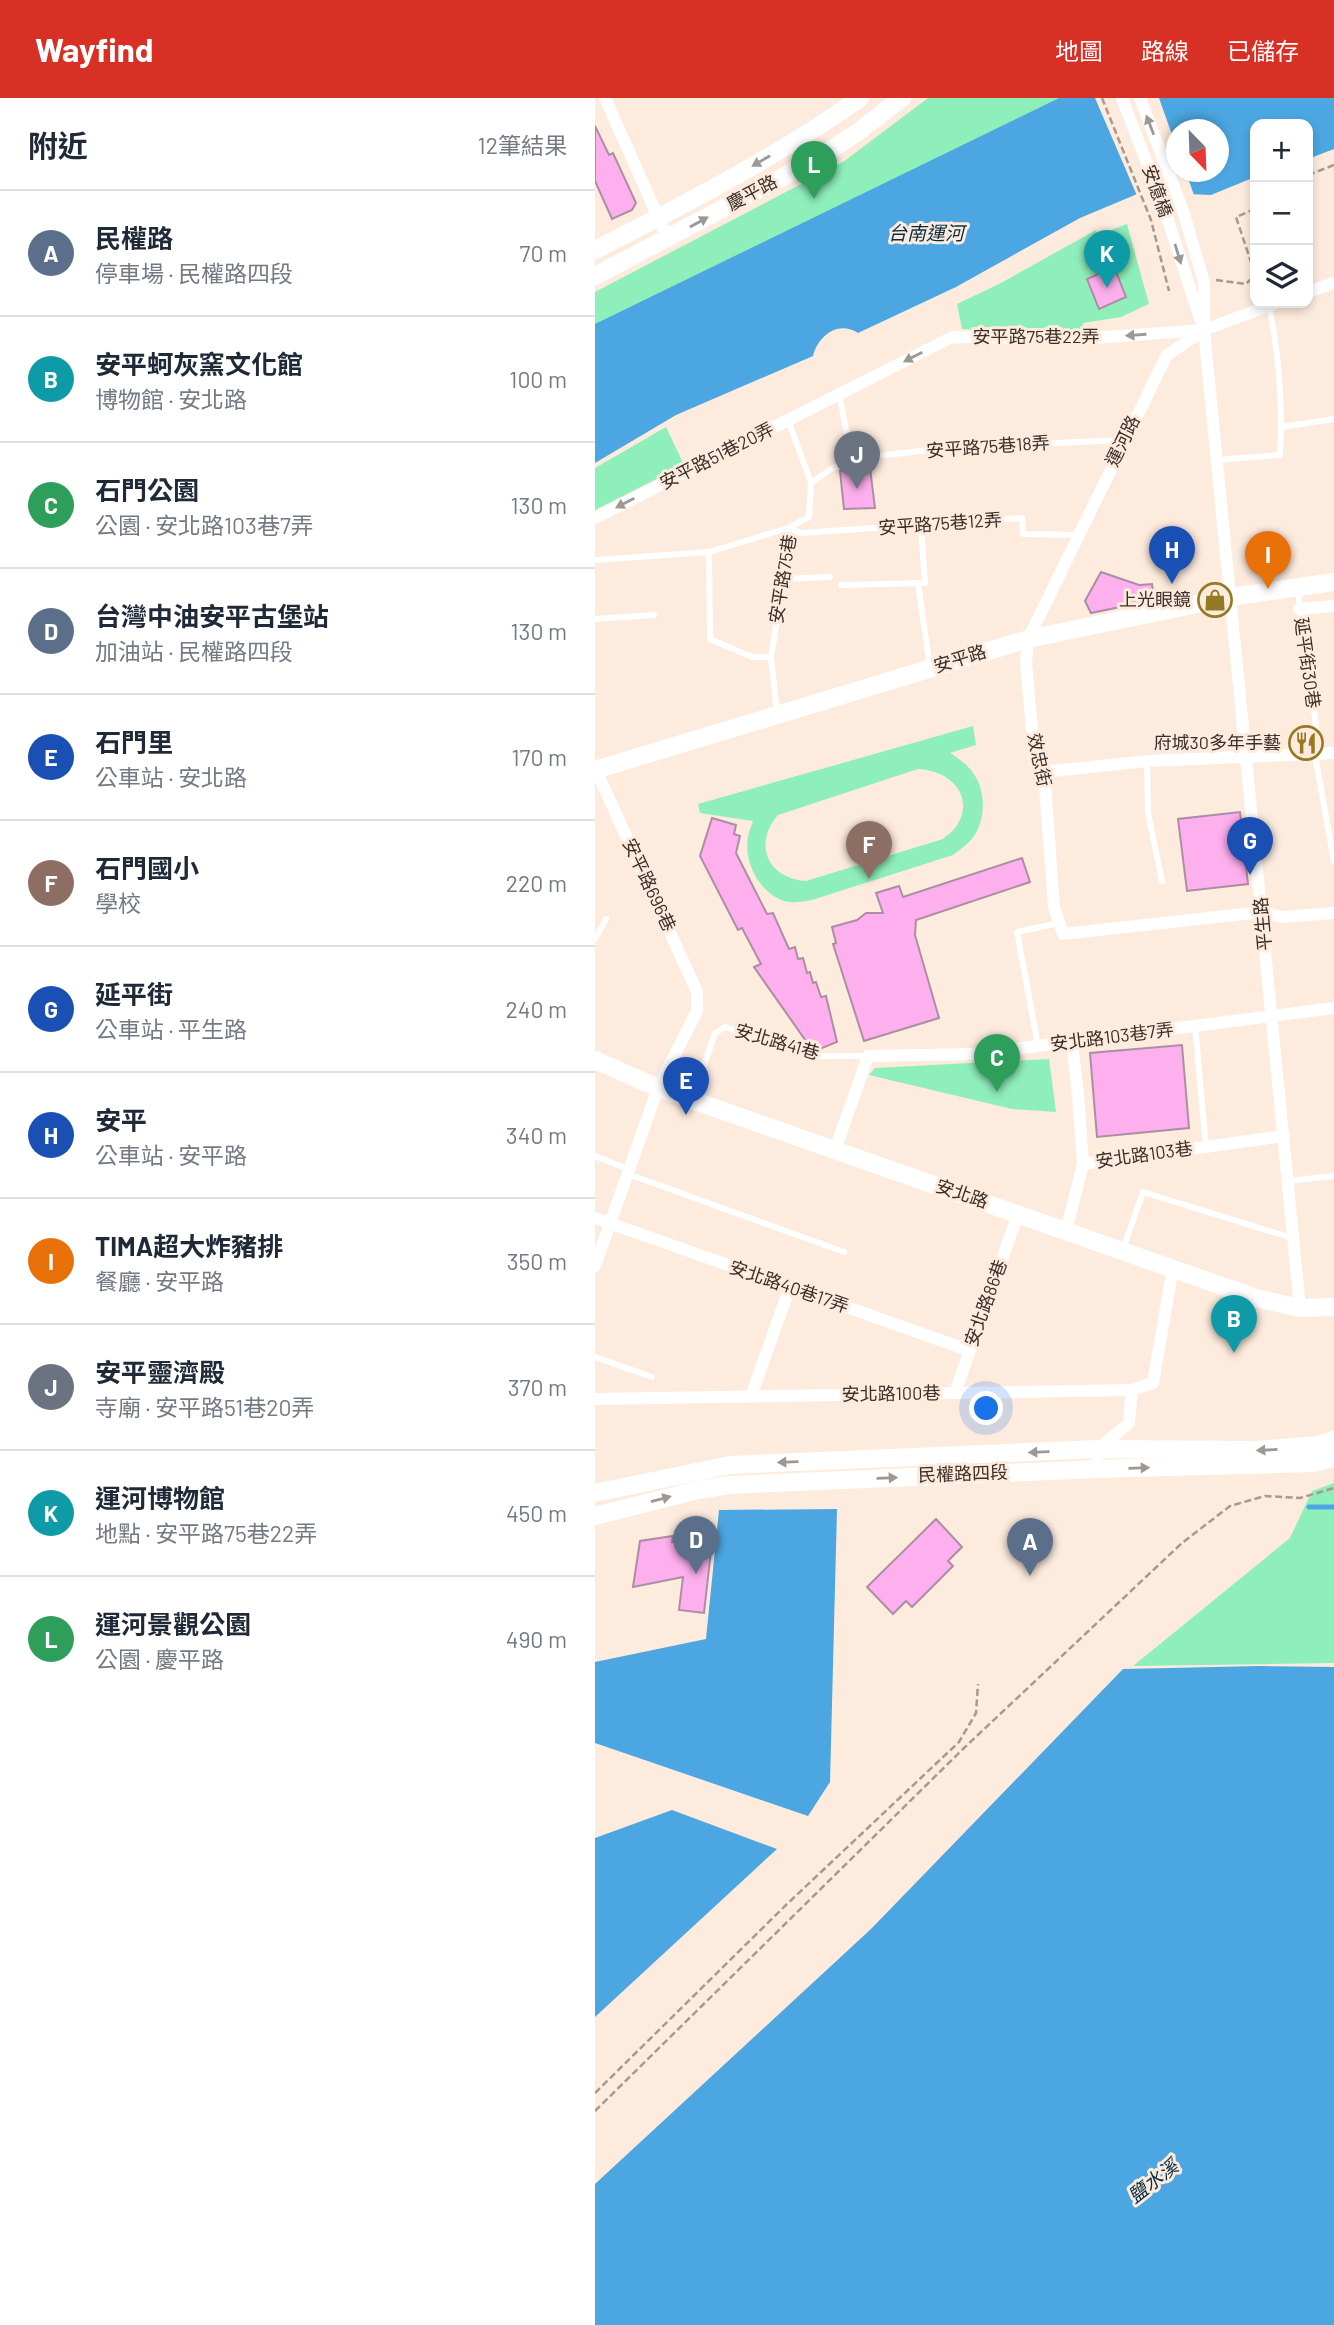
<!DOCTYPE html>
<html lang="zh-TW">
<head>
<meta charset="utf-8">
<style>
	body { margin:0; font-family:Barlow,"Noto Sans TC",sans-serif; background:#f6f6f7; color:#1f2937 }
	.controls { position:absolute; right:21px; top:21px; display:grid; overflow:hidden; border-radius:14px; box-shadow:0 4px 10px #0003 }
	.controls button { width:63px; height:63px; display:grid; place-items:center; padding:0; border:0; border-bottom:2px solid #e0e1e3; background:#fff; color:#1f2937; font:35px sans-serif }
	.compass { position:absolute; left:571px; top:21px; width:63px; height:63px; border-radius:50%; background:#fff; box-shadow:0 4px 10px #0003; rotate:157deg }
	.you { position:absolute; left:392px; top:1311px; width:24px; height:24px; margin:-18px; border:5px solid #fff; border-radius:50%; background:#1a73e8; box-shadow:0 0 0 10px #1a73e833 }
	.badge { display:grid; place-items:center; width:46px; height:46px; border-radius:50%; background:#d93025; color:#fff; font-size:23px; font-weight:700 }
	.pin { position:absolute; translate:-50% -58px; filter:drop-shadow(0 2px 4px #0008) }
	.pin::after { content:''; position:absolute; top:37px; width:24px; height:21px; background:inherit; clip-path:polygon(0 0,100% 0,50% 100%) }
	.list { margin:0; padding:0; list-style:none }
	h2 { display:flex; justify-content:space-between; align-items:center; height:91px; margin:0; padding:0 28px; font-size:30px }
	h2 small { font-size:23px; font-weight:400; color:#747a83 }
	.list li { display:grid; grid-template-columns:46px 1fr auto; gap:21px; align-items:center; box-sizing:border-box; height:126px; padding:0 28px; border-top:2px solid #e0e1e3 }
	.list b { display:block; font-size:26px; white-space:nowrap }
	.list p { margin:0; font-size:23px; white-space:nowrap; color:#747a83 }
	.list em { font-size:23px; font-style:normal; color:#747a83 }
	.icon { flex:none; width:38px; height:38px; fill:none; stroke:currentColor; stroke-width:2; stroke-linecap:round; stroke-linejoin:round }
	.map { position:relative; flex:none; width:739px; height:2227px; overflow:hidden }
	header { display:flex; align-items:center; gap:42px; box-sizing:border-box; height:98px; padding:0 35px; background:#d93025; color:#fff }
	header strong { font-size:33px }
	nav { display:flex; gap:38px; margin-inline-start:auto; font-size:24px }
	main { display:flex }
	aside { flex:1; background:#fff }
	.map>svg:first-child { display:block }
</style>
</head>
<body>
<header>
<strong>Wayfind</strong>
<nav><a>地圖</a><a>路線</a><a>已儲存</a></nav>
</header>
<main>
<aside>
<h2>附近<small>12筆結果</small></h2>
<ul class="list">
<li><span class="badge" style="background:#5c6f8a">A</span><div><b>民權路</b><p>停車場 · 民權路四段</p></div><em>70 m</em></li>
<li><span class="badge" style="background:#0f9aa8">B</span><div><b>安平蚵灰窯文化館</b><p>博物館 · 安北路</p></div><em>100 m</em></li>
<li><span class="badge" style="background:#2e9e5b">C</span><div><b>石門公園</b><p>公園 · 安北路103巷7弄</p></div><em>130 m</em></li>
<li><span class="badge" style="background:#5c6f8a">D</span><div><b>台灣中油安平古堡站</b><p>加油站 · 民權路四段</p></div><em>130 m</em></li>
<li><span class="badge" style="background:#1a4fb4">E</span><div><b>石門里</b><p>公車站 · 安北路</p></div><em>170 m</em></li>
<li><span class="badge" style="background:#8d6e63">F</span><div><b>石門國小</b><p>學校</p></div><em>220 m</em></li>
<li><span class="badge" style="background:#1a4fb4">G</span><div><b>延平街</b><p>公車站 · 平生路</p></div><em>240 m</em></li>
<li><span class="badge" style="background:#1a4fb4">H</span><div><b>安平</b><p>公車站 · 安平路</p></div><em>340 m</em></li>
<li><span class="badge" style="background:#e8710a">I</span><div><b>TIMA超大炸豬排</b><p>餐廳 · 安平路</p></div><em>350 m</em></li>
<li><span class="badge" style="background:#6b7280">J</span><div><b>安平靈濟殿</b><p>寺廟 · 安平路51巷20弄</p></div><em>370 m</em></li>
<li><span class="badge" style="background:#0f9aa8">K</span><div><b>運河博物館</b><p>地點 · 安平路75巷22弄</p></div><em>450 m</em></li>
<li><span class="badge" style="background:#2e9e5b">L</span><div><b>運河景觀公園</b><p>公園 · 慶平路</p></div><em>490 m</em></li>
</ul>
</aside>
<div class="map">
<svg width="739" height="2227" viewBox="0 0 739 2227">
	<rect width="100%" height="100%" fill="#fdebde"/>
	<g fill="#8fefbb" fill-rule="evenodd">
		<polygon points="333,0 464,0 0,228 0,194 248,64"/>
		<polygon points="532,126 554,206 526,219 488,225 487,235 367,231 362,206 404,186 501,132 503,137"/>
		<polygon points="71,329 89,367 0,412 0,370"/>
		<path d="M378 628 381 647 355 655C363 660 370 665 376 672 392 691 392 725 375 743 370 748 363 753 358 757L217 802C210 803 201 805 194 804 167 799 148 766 153 739 154 734 156 728 158 723L105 715 103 706ZM323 671C356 672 382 700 360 730 357 734 351 738 348 741L211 783C172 780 158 746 183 717Z"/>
		<polygon points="454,961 461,1014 417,1011 274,977 280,970"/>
		<polygon points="739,1385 739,1565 538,1568 695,1440 717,1393"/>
	</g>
	<g fill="#4ca6e1" fill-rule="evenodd">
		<path d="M464 0H739V51L713 61V26H660V79L616 97 547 94 485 120 361 189 263 235C243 222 223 238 218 258L81 317 0 365V226ZM582 32H624V74H582Z"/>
		<polygon points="242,1411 235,1684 213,1718 0,1645 0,1564 111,1541 124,1412"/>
		<polygon points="665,1568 739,1569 739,2227 0,2227 0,2086 276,1831 528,1571"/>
		<polygon points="77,1712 182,1751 0,1919 0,1740"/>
	</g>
	<polygon fill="#fdebde" points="500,0 564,0 581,48 582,74 591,74 600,100 548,98 543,100"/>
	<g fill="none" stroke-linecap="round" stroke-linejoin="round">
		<polyline stroke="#4ca6e1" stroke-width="5" points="714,1409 739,1409"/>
	</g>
	<g fill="#feafee" stroke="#aa8fa4" stroke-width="2">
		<polygon points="0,28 14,57 18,55 41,105 37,112 17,121 0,83"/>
		<polygon points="519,169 531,199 504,211 492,181"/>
		<polygon points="275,370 280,410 249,411 245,373"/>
		<polygon points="506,474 544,487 557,486 559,502 496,515 490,503"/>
		<polygon points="645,714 653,786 592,793 583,721"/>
		<polygon points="117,720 141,727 139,736 145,738 141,755 172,816 178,815 194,851 200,849 203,861 208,860 212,875 215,874 218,885 221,884 226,899 231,898 242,944 227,950 213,946 159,869 166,866 147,830 143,832 105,758"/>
		<polygon points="427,760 435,784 321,822 320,837 344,920 269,943 238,846 241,845 237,829 262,822 271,815 288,815 281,795 304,788 308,799"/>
		<polygon points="587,947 594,1030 502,1039 495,955"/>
		<polygon points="341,1421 367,1449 353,1463 358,1468 317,1509 311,1503 298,1516 272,1489"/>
		<polygon points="118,1435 109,1515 84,1512 88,1479 38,1489 45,1443 78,1438 77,1444"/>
	</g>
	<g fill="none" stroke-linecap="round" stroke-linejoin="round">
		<g stroke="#a8998e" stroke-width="2.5" stroke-dasharray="7 3.5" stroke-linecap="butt">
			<polyline points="507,0 556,122 574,193"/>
			<polyline points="713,77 739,67"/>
			<polyline points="660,111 641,119 660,176"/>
			<polyline points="621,182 651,186 660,177"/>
			<polyline points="0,1995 191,1807 364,1644 381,1615 383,1586"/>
			<polyline points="0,2013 369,1650 587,1445 635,1408 670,1398 705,1400 739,1390"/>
		</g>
		<g stroke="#fff" stroke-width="6">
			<polyline points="193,322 216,385"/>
			<polyline points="687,329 739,321"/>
			<polyline points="257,361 351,350 529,342"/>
			<path d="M622 362 685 357C688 306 684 257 674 207"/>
			<polyline points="114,454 115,541 157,559 176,559"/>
			<polyline points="0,462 114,454 193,430 206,435 427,420 428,436 482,437"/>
			<polyline points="189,481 235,479"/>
			<polyline points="323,485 335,570"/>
			<polyline points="246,487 330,485 326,428"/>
			<polyline points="703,493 721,628 720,657 739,764"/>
			<polyline points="0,521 59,517"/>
			<polyline points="182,614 176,559 189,481 193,430 214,419 216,385 236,371 257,361 244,296"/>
			<polyline points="552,663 553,715 567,783"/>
			<polyline points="0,841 11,821"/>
			<polyline points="600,928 611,1049"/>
			<polyline points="443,948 422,834 464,825"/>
			<polyline points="98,1000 120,935 130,929 222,958 273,958"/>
			<polyline points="0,1058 33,1071"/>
			<polyline points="33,1076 249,1154"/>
			<polyline points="693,1083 739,1078"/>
			<polyline points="528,1151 548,1094 697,1140"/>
			<polyline points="0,1259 57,1279"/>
		</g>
		<g stroke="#fff" stroke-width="12">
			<polyline points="10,0 73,141"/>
			<polyline points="527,0 569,110 605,221"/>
			<polyline points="545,0 588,113 609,184 609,232 705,1210"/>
			<polyline points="713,194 739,185"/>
			<polyline points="681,205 609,232 572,257 433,541 431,565 440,665 449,674 459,809 468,836 667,814 687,819 739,815"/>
			<polyline points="0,420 357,239 485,241 608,232"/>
			<polyline points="704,511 739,508"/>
			<polyline points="449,674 552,663 739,655"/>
			<polyline points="477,944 483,997 488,1066"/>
			<polyline points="240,1052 273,958 381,956 739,910"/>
			<polyline points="0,1120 373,1252"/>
			<polyline points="471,1133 488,1066 689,1038"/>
			<polyline points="0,1168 63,990 102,913 102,894 1,672"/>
			<polyline points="360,1295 423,1116"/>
			<polyline points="156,1298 195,1189"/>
			<polyline points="0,1301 537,1292 558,1285 578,1169"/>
			<polyline points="501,1371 503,1351 534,1325 537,1292"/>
		</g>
		<g stroke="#fff" stroke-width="18">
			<path d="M0 152C90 106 182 59 265 0"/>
			<polyline points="0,178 218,63 263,34 307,0"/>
			<polyline points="0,672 433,541 636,499 739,484"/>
			<polyline points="0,962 63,990 661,1200 705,1210 739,1209"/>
			<polyline points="0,1395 135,1367 503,1351 664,1352 722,1347 739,1342"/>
			<polyline points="0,1418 103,1392 134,1387 501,1371 718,1365 739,1360"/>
		</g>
	</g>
	<defs><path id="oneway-solid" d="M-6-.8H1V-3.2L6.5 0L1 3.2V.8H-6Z" transform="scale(1.75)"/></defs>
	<g fill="#9d9894">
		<use href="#oneway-solid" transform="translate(555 27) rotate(-111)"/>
		<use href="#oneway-solid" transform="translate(166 63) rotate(150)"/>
		<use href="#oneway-solid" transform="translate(104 124) rotate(-29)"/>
		<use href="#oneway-solid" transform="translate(583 156) rotate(73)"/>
		<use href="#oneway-solid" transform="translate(541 237) rotate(176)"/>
		<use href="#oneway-solid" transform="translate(318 259) rotate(153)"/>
		<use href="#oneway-solid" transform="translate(30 405) rotate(153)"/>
		<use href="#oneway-solid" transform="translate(672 1352) rotate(177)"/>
		<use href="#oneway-solid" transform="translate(444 1354) rotate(178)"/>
		<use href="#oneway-solid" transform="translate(193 1364) rotate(178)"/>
		<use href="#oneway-solid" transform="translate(544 1370) rotate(-2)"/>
		<use href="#oneway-solid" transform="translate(292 1380) rotate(-2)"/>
		<use href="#oneway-solid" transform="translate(66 1401) rotate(-15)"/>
	</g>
	<defs>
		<g id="shop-ring" transform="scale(1.75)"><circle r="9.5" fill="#fdebde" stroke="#957a22" stroke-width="1.5"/><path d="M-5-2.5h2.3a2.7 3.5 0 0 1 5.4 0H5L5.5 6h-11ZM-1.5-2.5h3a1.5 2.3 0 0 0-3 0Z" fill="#957a22"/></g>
		<g id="restaurant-ring" transform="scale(1.75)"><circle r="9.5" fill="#fdebde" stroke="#957a22" stroke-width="1.5"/><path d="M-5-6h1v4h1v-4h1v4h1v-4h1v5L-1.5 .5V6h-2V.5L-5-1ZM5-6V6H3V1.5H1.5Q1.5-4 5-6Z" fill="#957a22"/></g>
	</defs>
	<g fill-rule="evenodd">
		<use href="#shop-ring" x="620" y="502"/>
		<use href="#restaurant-ring" x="711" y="645"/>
	</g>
	<g text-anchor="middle" stroke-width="6" stroke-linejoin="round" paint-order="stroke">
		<g font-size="18" fill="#3b3028" stroke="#fdebde">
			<text transform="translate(562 93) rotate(70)" y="6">安億橋</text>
			<text transform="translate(157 95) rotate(-28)" y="6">慶平路</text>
			<text x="441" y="245">安平路75巷22弄</text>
			<text transform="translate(528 343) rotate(-64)" y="6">運河路</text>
			<text transform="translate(393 349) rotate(-4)" y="6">安平路75巷18弄</text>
			<text transform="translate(122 358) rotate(-27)" y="6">安平路51巷20弄</text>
			<text transform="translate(345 426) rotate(-4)" y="6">安平路75巷12弄</text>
			<text transform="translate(188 481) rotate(-81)" y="6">安平路75巷</text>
			<text transform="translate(365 561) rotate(-17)" y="6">安平路</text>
			<text transform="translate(712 565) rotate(82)" y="6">延平街30巷</text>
			<text transform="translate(444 662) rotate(78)" y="6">效忠街</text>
			<text transform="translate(54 787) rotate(65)" y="6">安平路696巷</text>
			<text transform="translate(668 826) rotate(-95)" y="6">平生路</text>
			<text transform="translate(517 939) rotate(-7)" y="6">安北路103巷7弄</text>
			<text transform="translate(182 944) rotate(16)" y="6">安北路41巷</text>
			<text transform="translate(549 1057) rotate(-8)" y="6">安北路103巷</text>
			<text transform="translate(367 1096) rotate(19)" y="6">安北路</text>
			<text transform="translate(194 1189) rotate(19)" y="6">安北路40巷17弄</text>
			<text transform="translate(391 1205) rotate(-70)" y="6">安北路86巷</text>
			<text transform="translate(296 1296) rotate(-1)" y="6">安北路100巷</text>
			<text transform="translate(368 1376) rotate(-2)" y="6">民權路四段</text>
		</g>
		<g font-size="18" fill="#3b3028" stroke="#fdebde" text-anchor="end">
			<text x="596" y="508">上光眼鏡</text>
			<text x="686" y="651">府城30多年手藝</text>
		</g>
		<g font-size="19" font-style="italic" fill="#042d44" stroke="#fdebde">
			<text x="331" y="142">台南運河</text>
			<text transform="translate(558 2083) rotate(-38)" y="7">鹽水溪</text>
		</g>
	</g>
</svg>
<div class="controls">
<button>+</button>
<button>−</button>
<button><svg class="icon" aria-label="layers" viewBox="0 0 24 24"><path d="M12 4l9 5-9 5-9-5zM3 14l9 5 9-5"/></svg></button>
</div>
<svg class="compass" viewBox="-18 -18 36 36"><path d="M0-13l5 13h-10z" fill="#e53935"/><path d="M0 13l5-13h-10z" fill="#747a83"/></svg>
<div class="you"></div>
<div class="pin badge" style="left:435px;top:1478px;background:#5c6f8a">A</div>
<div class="pin badge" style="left:639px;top:1255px;background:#0f9aa8">B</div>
<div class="pin badge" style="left:402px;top:994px;background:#2e9e5b">C</div>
<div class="pin badge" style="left:101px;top:1476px;background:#5c6f8a">D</div>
<div class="pin badge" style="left:91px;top:1017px;background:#1a4fb4">E</div>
<div class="pin badge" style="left:274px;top:781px;background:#8d6e63">F</div>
<div class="pin badge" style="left:655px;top:777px;background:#1a4fb4">G</div>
<div class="pin badge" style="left:577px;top:486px;background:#1a4fb4">H</div>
<div class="pin badge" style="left:673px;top:491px;background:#e8710a">I</div>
<div class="pin badge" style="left:262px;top:391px;background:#6b7280">J</div>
<div class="pin badge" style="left:512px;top:190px;background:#0f9aa8">K</div>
<div class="pin badge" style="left:219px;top:101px;background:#2e9e5b">L</div>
</div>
</main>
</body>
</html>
